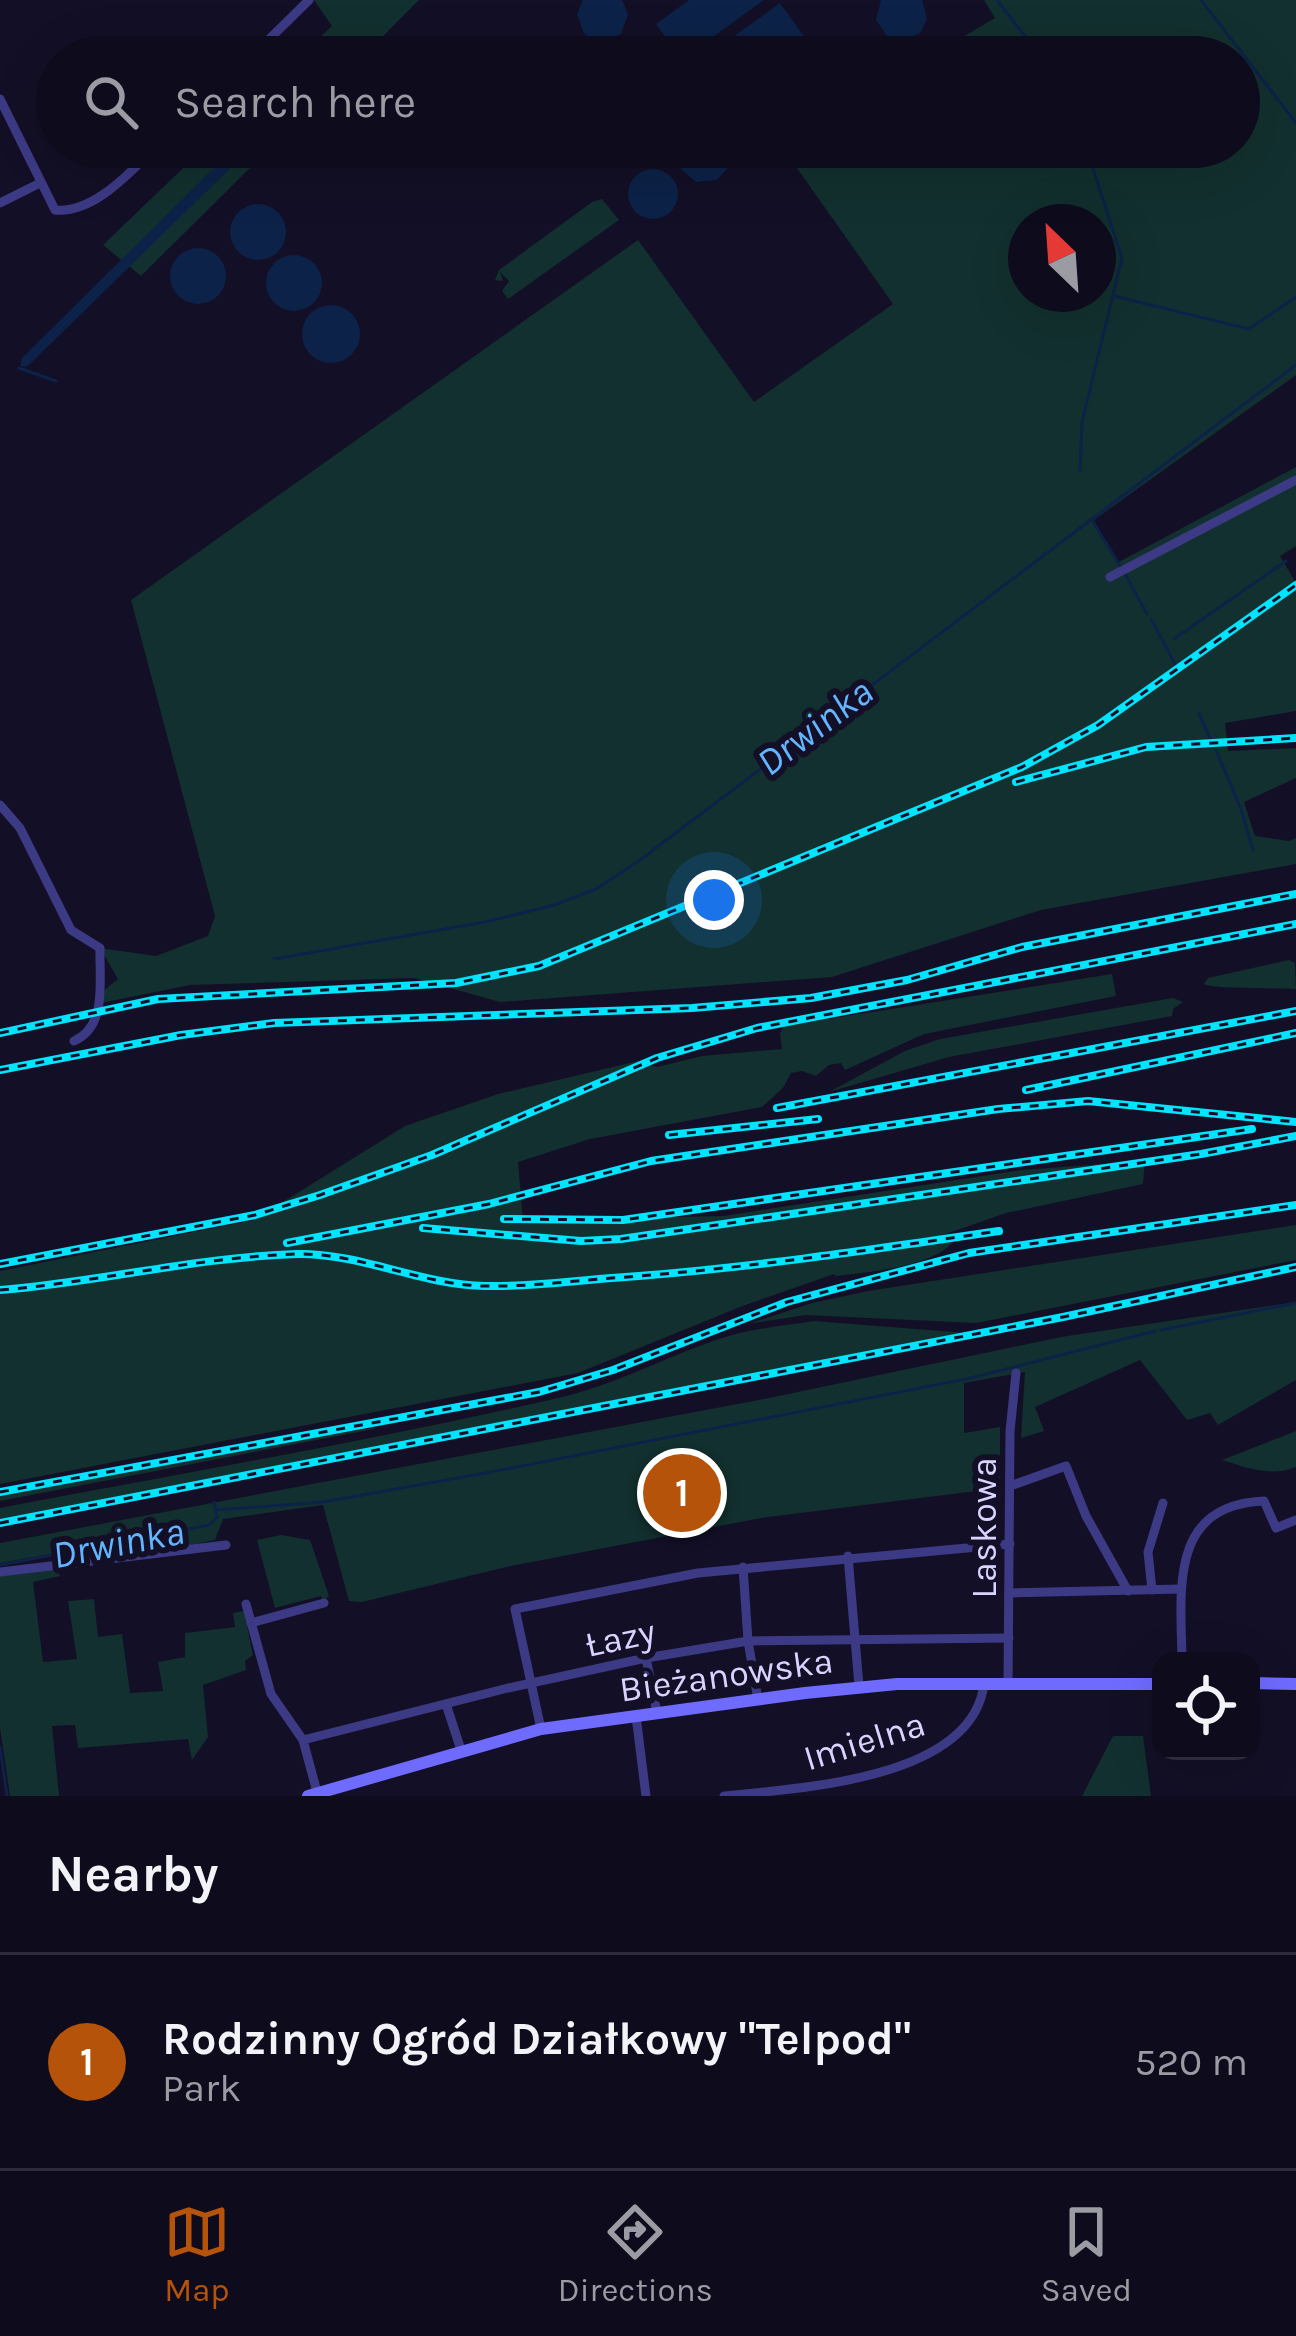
<!DOCTYPE html>
<html lang="en">
<head>
<meta charset="utf-8">
<style>
	body { margin:0; font-family:Karla,sans-serif; background:#171425; color:#f1f3f6 }
	.controls { position:absolute; right:36px; bottom:36px; display:grid; overflow:hidden; border-radius:24px; box-shadow:0 12px 48px #0002 }
	.controls button { width:108px; height:108px; display:grid; place-items:center; padding:0; border:0; border-bottom:3px solid #2e2b3b; background:#0e0b1c; color:#f1f3f6; font:60px sans-serif }
	.compass { position:absolute; left:1008px; top:204px; width:108px; height:108px; border-radius:50%; background:#0e0b1c; box-shadow:0 12px 48px #0002; rotate:335deg }
	.you { position:absolute; left:714px; top:900px; width:42px; height:42px; margin:-30px; border:9px solid #fff; border-radius:50%; background:#1a73e8; box-shadow:0 0 0 18px #1a73e833 }
	.badge { display:grid; place-items:center; width:78px; height:78px; border-radius:50%; background:#b45309; color:#fff; font-size:39px; font-weight:700 }
	.pin { position:absolute; translate:-50% -50%; border:6px solid #fff; box-shadow:0 3px 12px #0006 }
	.list { margin:0; padding:0; list-style:none }
	h2 { display:flex; justify-content:space-between; align-items:center; height:156px; margin:0; padding:0 48px; font-size:51px }
	h2 small { font-size:39px; font-weight:400; color:#9b9ba3 }
	.list li { display:grid; grid-template-columns:78px 1fr auto; gap:36px; align-items:center; box-sizing:border-box; height:216px; padding:0 48px; border-top:3px solid #2e2b3b }
	.list b { display:block; font-size:45px; white-space:nowrap }
	.list p { margin:0; font-size:39px; white-space:nowrap; color:#9b9ba3 }
	.list em { font-size:39px; font-style:normal; color:#9b9ba3 }
	.icon { flex:none; width:66px; height:66px; fill:none; stroke:currentColor; stroke-width:2; stroke-linecap:round; stroke-linejoin:round }
	.map { position:relative; flex:none; width:1296px; height:1796px; overflow:hidden }
	.search { position:absolute; background:#0e0b1c; box-shadow:0 12px 48px #0002; left:36px; right:36px; top:36px; height:132px; display:flex; align-items:center; gap:30px; box-sizing:border-box; padding:0 42px; border-radius:66px; color:#9b9ba3; font-size:45px }
	.sheet { height:372px; background:#0e0b1c }
	nav { display:flex; justify-content:space-around; align-items:center; box-sizing:border-box; height:168px; border-top:3px solid #2e2b3b; background:#0e0b1c; font-size:33px; color:#9b9ba3 }
	nav a { display:grid; justify-items:center; gap:6px }
	nav .on { color:#b45309 }
	.map>svg:first-child { display:block }
</style>
</head>
<body>
<div class="map">
<svg width="1296" height="1796" viewBox="0 0 1296 1796">
	<rect width="100%" height="100%" fill="#130f26"/>
	<g fill="#12302f" fill-rule="evenodd">
		<polygon points="314,0 419,0 362,57 299,57 332,26"/>
		<path d="M984 0H1296V375L1094 520 1117 563 1296 467V546L1280 556 1296 583V711L1225 723 1228 751 1296 748V778L1244 802 1255 836 1289 841 1296 838V864L1041 910 832 977 500 1002 414 978 190 985 101 1003 103 991 118 979 100 948 156 956 208 936 215 916 131 600 638 240 754 402 893 304 782 147H1239V57H929L995 18ZM1026 222H1098V294H1026Z"/>
		<polygon points="205,147 271,147 141,276 103,245"/>
		<polygon points="602,199 619,220 508,299 502,291 509,281 500,272 503,281 495,280 499,270 592,202"/>
		<path d="M1289 960 1295 963 1296 989C1279 988 1213 989 1204 984L1208 978Z"/>
		<path d="M1112 974 1116 996 924 1034 845 1070 841 1063 829 1065 816 1076 802 1071 791 1073 783 1088 762 1107 590 1139 518 1162 523 1220 723 1216 1021 1170 1145 1161 1143 1184 1006 1213 920 1243 954 1241C933 1267 869 1272 836 1276L834 1274 740 1307 578 1373 0 1484V1271L254 1220 405 1126 498 1094 638 1061 657 1067 702 1056 782 1049 780 1033 784 1026Z"/>
		<polygon points="1173,998 1183,1002 1173,1009 1172,1016 949,1057 829,1092 905,1051 940,1039"/>
		<polygon points="1296,1225 1296,1260 976,1323 806,1315 748,1324 812,1303 868,1291"/>
		<polygon points="1296,1302 1296,1380 1218,1425 1210,1413 1187,1420 1140,1360 1035,1407 1044,1431 1021,1438 1025,1372 964,1383 964,1433 1000,1427 1000,1488 761,1518 506,1567 362,1602 349,1601 323,1505 223,1519 215,1540 166,1550 110,1544 0,1563 0,1543 769,1398 1061,1337"/>
		<path d="M814 1321 967 1333 0 1520V1508C188 1472 376 1440 562 1397 616 1384 664 1358 716 1340 748 1329 781 1326 814 1321Z"/>
		<polygon points="374,1428 374,1429 0,1501 0,1496 236,1449"/>
		<path d="M1296 1431V1467C1271 1477 1247 1468 1222 1460Z"/>
		<polygon points="281,1535 310,1540 329,1596 323,1601 321,1596 275,1608 257,1540"/>
		<polygon points="58,1566 60,1576 33,1582 43,1662 77,1659 68,1601 94,1599 98,1637 122,1634 130,1693 163,1691 158,1662 185,1657 185,1633 235,1627 233,1613 244,1611 253,1655 245,1661 246,1670 203,1685 208,1737 192,1760 188,1739 78,1748 75,1725 52,1726 59,1796 10,1796 0,1728 0,1575"/>
		<polygon points="1113,1736 1143,1736 1151,1796 1082,1796"/>
	</g>
	<g fill="#0c2248">
		<polygon points="583,0 622,0 628,14 621,34 602,42 584,34 577,14"/>
		<polygon points="689,0 764,0 685,57 680,57 656,24"/>
		<polygon points="881,0 922,0 927,19 920,33 905,40 887,36 876,20"/>
		<polygon points="780,3 806,39 781,57 705,57"/>
		<polygon points="252,147 31,363 26,367 20,366 22,358 222,160 228,148"/>
		<polygon points="681,147 727,147 727,169 717,180 696,182 681,169"/>
		<circle cx="653" cy="194" r="25"/>
		<circle cx="258" cy="232" r="28"/>
		<circle cx="198" cy="276" r="28"/>
		<circle cx="294" cy="283" r="28"/>
		<circle cx="331" cy="334" r="29"/>
	</g>
	<g fill="none" stroke-linecap="round" stroke-linejoin="round">
		<g stroke="#0c2248" stroke-width="3">
			<polyline points="997,0 1041,57"/>
			<polyline points="1201,0 1296,123"/>
			<polyline points="1114,296 1249,329 1296,297"/>
			<polyline points="19,368 56,381"/>
			<polyline points="1080,472 1082,422 1122,258 1086,147"/>
			<polyline points="1092,520 1120,566"/>
			<polyline points="1125,574 1147,614"/>
			<polyline points="1151,619 1176,666"/>
			<polyline points="1174,639 1286,561"/>
			<polyline points="1199,714 1211,740"/>
			<polyline points="1216,750 1241,809 1253,850"/>
			<polyline points="274,959 485,922 554,905 596,889 640,860 1296,365"/>
			<polyline points="1161,1330 1296,1303"/>
			<polyline points="216,1510 323,1502 491,1472 971,1378 1155,1331"/>
			<polyline points="0,1565 209,1525 217,1517 214,1502"/>
			<polyline points="0,1747 7,1796"/>
		</g>
		<g stroke="#3d3a85" stroke-width="9">
			<polyline points="251,57 309,0"/>
			<path d="M0 99 55 210C94 214 131 171 156 147"/>
			<polyline points="0,203 40,183"/>
			<polyline points="1110,577 1296,480"/>
			<path d="M0 805 20 828 71 930 100 948C99 980 108 1026 74 1041"/>
			<polyline points="1010,1486 1066,1466 1086,1516 1128,1591"/>
			<polyline points="848,1556 859,1686"/>
			<polyline points="743,1567 748,1641 758,1700"/>
			<polyline points="0,1572 226,1545"/>
			<polyline points="1152,1590 1148,1552 1163,1503"/>
			<polyline points="1009,1593 1181,1589"/>
			<polyline points="246,1604 271,1694 303,1740"/>
			<polyline points="251,1623 324,1603"/>
			<polyline points="646,1658 657,1713"/>
			<path d="M1182 1661C1181 1591 1168 1505 1264 1501L1276 1528 1296 1520"/>
			<polyline points="1008,1683 1010,1431 1016,1373"/>
			<polyline points="446,1704 461,1750"/>
			<polyline points="636,1716 646,1796"/>
			<polyline points="541,1729 515,1609 698,1573 1010,1544"/>
			<polyline points="317,1792 303,1740 508,1688 646,1658 748,1641 1009,1638"/>
			<path d="M724 1796C799 1788 972 1780 984 1684"/>
		</g>
		<g stroke="#6f6bff" stroke-width="12">
			<polyline points="1251,1683 1296,1684"/>
			<polyline points="308,1796 541,1729 805,1693 897,1684 1161,1684"/>
		</g>
		<g stroke="#00e5ff" stroke-width="8">
			<g id="rail">
				<polyline points="1016,782 1146,747 1296,738"/>
				<polyline points="0,1033 158,999 456,983 539,966 1022,767 1098,725 1296,585"/>
				<polyline points="0,1070 181,1035 274,1023 692,1008 811,998 907,980 1022,947 1296,894"/>
				<polyline points="1026,1090 1296,1033"/>
				<polyline points="777,1108 1296,1011"/>
				<polyline points="669,1135 818,1119"/>
				<polyline points="504,1219 623,1220 1252,1129"/>
				<polyline points="423,1228 581,1241 621,1239 1201,1154 1296,1136"/>
				<polyline points="287,1243 489,1204 651,1161 998,1109 1088,1101 1296,1122"/>
				<polyline points="0,1264 255,1215 320,1195 432,1155 657,1058 757,1028 1296,924"/>
				<path d="M0 1290C100 1282 197 1257 297 1254 362 1253 421 1285 485 1286 527 1287 570 1281 612 1278 742 1269 870 1250 999 1231"/>
				<polyline points="0,1492 539,1392 613,1370 787,1302 969,1253 1296,1205"/>
				<polyline points="0,1523 1063,1317 1296,1267"/>
			</g>
		</g>
		<use href="#rail" stroke="#130f26" stroke-width="3" stroke-dasharray="9" stroke-linecap="butt"/>
	</g>
	<g text-anchor="middle" stroke-width="12" stroke-linejoin="round" paint-order="stroke">
		<g font-size="36" fill="#d9d4ff" stroke="#130f26">
			<text transform="translate(983 1528) rotate(-90)" y="13">Laskowa</text>
			<text transform="translate(620 1637) rotate(-12)" y="13">Łazy</text>
			<text transform="translate(726 1674) rotate(-8)" y="13">Bieżanowska</text>
			<text transform="translate(864 1740) rotate(-17)" y="13">Imielna</text>
		</g>
		<g font-size="39" font-style="italic" fill="#62b6ff" stroke="#130f26">
			<text transform="translate(814 726) rotate(-37)" y="14">Drwinka</text>
			<text transform="translate(118 1542) rotate(-11)" y="14">Drwinka</text>
		</g>
	</g>
</svg>
<div class="controls">
<button><svg class="icon" aria-label="locate" viewBox="0 0 24 24"><circle cx="12" cy="12" r="6"/><path d="M12 2v4M12 18v4M2 12h4M18 12h4"/></svg></button>
</div>
<svg class="compass" viewBox="-18 -18 36 36"><path d="M0-13l5 13h-10z" fill="#e53935"/><path d="M0 13l5-13h-10z" fill="#9b9ba3"/></svg>
<div class="you"></div>
<div class="pin badge" style="left:682px;top:1493px">1</div>
<div class="search"><svg class="icon" aria-label="search" viewBox="0 0 24 24"><circle cx="10" cy="10" r="6"/><path d="M15 15l6 6"/></svg>Search here</div>
</div>
<section class="sheet">
<h2>Nearby<small></small></h2>
<ul class="list">
<li><span class="badge">1</span><div><b>Rodzinny Ogród Działkowy &quot;Telpod&quot;</b><p>Park</p></div><em>520 m</em></li>
</ul>
</section>
<nav>
<a class="on"><svg class="icon" aria-label="map" viewBox="0 0 24 24"><path d="M3 6l6-2 6 2 6-2v14l-6 2-6-2-6 2zM9 4v14M15 6v14"/></svg>Map</a>
<a><svg class="icon" aria-label="directions" viewBox="0 0 24 24"><path d="M12 3l9 9-9 9-9-9zM9 14v-3h6M13 9l2 2-2 2"/></svg>Directions</a>
<a><svg class="icon" aria-label="saved" viewBox="0 0 24 24"><path d="M7 4h10v16l-5-4-5 4z"/></svg>Saved</a>
</nav>
</body>
</html>
